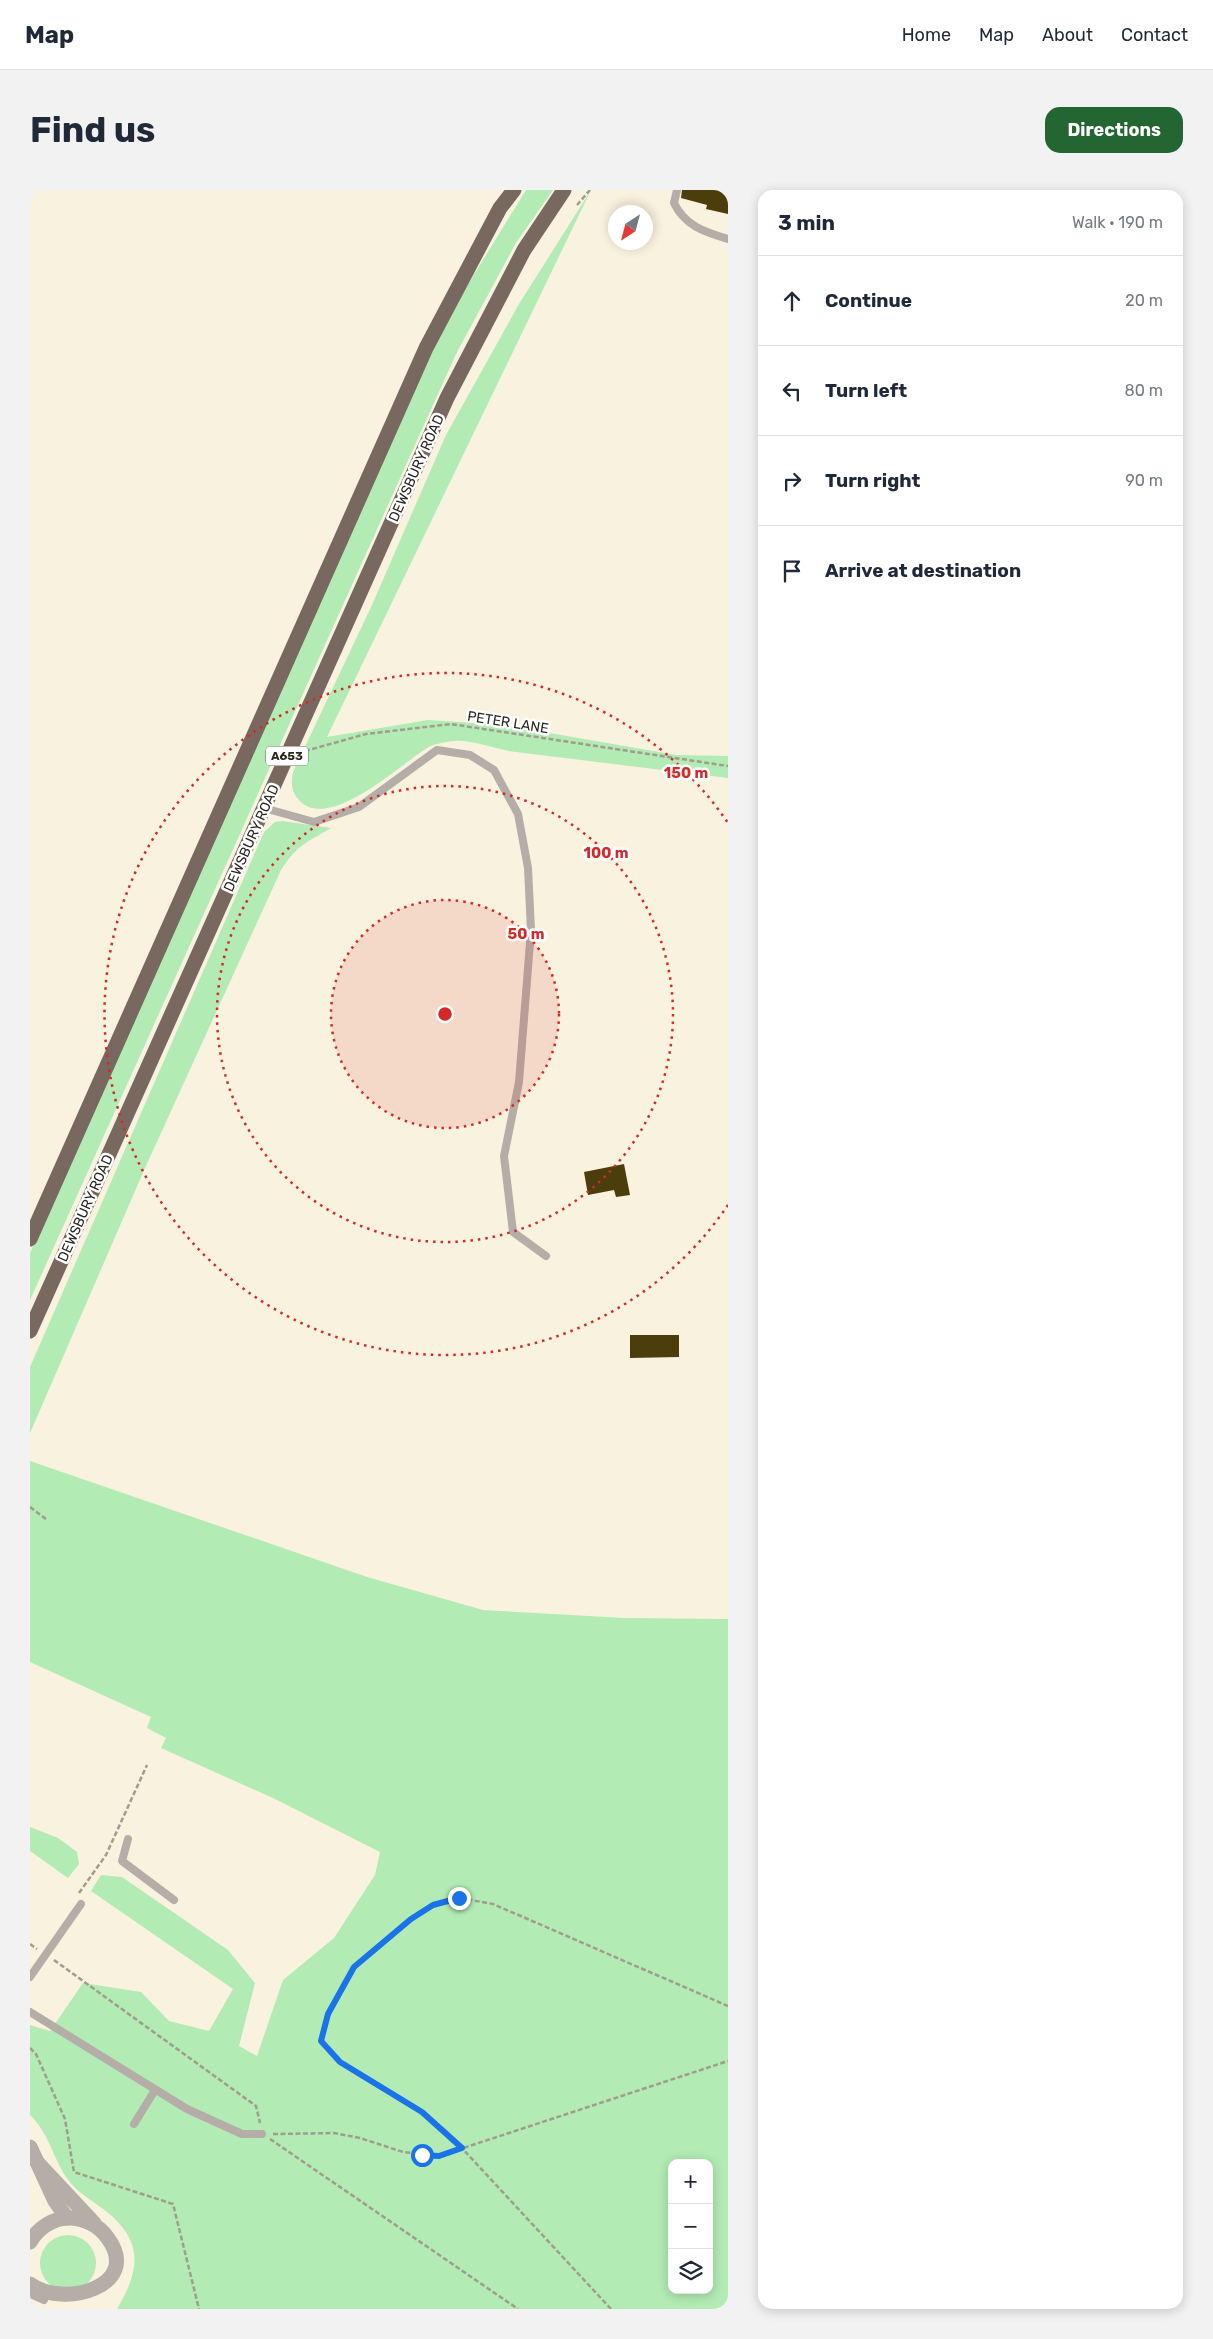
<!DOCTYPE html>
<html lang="en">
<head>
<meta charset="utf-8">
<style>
	body { margin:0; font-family:Rubik,sans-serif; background:#f2f2f3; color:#1f2937 }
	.controls { position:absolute; right:15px; bottom:15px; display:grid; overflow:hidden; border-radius:10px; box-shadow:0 2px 12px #0003 }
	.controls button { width:45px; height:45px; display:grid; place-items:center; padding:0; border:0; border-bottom:1px solid #e0e1e3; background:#fff; color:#1f2937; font:25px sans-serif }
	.compass { position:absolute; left:578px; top:15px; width:45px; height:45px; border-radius:50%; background:#fff; box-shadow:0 2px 12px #0003; rotate:216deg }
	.stop { position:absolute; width:15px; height:15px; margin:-11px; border:4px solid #1a73e8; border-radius:50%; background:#fff }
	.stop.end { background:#1a73e8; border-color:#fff; box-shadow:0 1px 5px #0008 }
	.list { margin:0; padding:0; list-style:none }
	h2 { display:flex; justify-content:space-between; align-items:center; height:65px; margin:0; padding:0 20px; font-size:21px }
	h2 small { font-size:16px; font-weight:400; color:#747a83 }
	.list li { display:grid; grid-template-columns:32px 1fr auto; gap:15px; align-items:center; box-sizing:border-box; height:90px; padding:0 20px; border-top:1px solid #e0e1e3 }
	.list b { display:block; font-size:19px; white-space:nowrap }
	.list em { font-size:16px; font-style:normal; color:#747a83 }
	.icon { flex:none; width:28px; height:28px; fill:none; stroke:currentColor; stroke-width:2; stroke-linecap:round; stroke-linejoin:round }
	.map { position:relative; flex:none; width:698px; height:2119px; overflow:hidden; border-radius:15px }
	header { display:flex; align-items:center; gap:30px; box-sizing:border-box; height:70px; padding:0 25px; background:#fff; border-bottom:1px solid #e0e1e3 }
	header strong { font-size:24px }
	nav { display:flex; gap:28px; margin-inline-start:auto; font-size:18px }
	.intro { display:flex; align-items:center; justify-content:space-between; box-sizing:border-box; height:120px; padding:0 30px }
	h1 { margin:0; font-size:35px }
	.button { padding:12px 22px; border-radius:15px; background:#236631; color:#fff; font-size:18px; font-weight:700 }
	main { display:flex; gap:30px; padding:0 30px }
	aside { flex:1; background:#fff; border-radius:15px; box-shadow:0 2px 12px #0003 }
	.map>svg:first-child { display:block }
</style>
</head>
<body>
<header>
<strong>Map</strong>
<nav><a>Home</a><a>Map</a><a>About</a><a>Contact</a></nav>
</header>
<div class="intro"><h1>Find us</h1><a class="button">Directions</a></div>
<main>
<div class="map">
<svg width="698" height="2119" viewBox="0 0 698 2119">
	<rect width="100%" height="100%" fill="#f9f2df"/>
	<g fill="#b2ebb4" fill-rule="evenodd">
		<polygon points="496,0 523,0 486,53 426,164 0,1110 0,1063 416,130"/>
		<path d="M561 0 297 547 398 530 474 535 646 565 698 566V588C627 579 557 571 486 562 467 560 441 549 423 551 415 552 403 554 397 558 371 574 298 643 269 610 261 601 261 593 263 582L342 415 416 245 489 114Z"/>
		<path d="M252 631 301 638C276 653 268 654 251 680L115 978 0 1243V1177L234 642 245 632Z"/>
		<path d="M0 1271 337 1387 453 1420 594 1428 698 1429V2119H87C107 2085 115 2057 83 2027 68 2013 48 2005 36 1987 23 1967 18 1942 0 1925V1835L20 1841 53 1793 111 1802 139 1831 179 1841 203 1799 61 1701 71 1685 92 1687 198 1760 225 1793 209 1856 227 1866 253 1790 304 1748 345 1685 350 1662 243 1608 131 1558 136 1548 117 1538 121 1527 0 1472ZM642 1973H679V2100H642Z"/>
		<polygon points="0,1637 28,1648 47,1662 49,1674 38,1688 0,1661"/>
		<circle cx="38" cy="2073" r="28"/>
	</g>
	<g fill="#4c3d0d">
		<polygon points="652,0 698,0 698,24 676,19 677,15 651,8"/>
		<polygon points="594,974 600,1005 586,1007 584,1000 558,1005 554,982"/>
		<polygon points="600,1145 649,1145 649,1167 600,1168"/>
	</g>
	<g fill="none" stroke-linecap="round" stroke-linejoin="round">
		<g stroke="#a09c8e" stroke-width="2.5" stroke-dasharray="5 2.5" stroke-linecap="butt">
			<polyline points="547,15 560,0"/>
			<polyline points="275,561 336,544 421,534 698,576"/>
			<polyline points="0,1317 16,1329"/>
			<polyline points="49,1703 76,1665 117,1575"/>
			<polyline points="0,1754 7,1759"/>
			<polyline points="24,1770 226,1916 230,1933"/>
			<polyline points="0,1858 6,1864 35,1929 44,1982 143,2014 169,2119"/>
			<polyline points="243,1944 304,1943 330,1948 373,1962 409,1966 698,1871"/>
			<polyline points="240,1949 488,2119"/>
			<polyline points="581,2119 417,1942 371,1908 310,1871 291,1851 298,1824 324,1777 381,1729 403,1715 429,1708 463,1714 698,1816"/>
		</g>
		<g stroke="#b5ada7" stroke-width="8">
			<path d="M647 0 644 13C655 36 675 42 698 49"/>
			<polyline points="234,618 284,632 329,617 407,560 440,565 464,580 488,624 498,678 501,740 489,892 474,966 483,1042 516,1066"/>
			<polyline points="98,1649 92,1671 144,1710"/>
			<polyline points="0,1787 51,1714"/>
			<polyline points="0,1822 157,1919 212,1944 232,1944"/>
			<polyline points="104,1934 125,1900"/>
			<polyline points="0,2104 14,2110"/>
		</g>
		<g stroke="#b5ada7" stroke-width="15">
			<polyline points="0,1957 25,2011 37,2028"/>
			<polyline points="7,1972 64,2033"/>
			<path d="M0 2052C8 2038 24 2027 41 2028 55 2029 68 2035 77 2047 114 2096 33 2119 0 2094"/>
		</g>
		<g stroke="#78685f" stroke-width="15">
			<polyline points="0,1049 396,158 470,18 484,0"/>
			<polyline points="0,1141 417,208 494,60 534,0"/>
		</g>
	</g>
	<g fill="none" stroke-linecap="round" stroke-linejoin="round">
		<polyline stroke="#1a73e8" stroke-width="6" points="392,1965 409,1966 432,1958 392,1922 310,1872 291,1851 298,1824 324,1777 381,1729 403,1715 429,1708"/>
	</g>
	<circle cx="415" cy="824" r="114" fill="#d62828" fill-opacity=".12"/>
	<g fill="none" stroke="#d62828" stroke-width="2.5" stroke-dasharray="2.5 5">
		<circle cx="415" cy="824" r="114"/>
		<circle cx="415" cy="824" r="228"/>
		<path d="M698 1015A341 341 0 1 1 698 633"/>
	</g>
	<g text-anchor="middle" stroke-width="5" stroke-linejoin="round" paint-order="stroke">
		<rect fill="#fff" stroke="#6a6864" stroke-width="1" x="236" y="556.5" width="42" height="19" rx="4"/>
		<g font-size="12" font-weight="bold" fill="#2a2821">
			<text x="257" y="570">A653</text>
		</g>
		<g font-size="14" fill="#2a2821" stroke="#fff">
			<text transform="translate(386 278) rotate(-66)" y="5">DEWSBURY ROAD</text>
			<text transform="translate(478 532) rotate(9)" y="5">PETER LANE</text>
			<text transform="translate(221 648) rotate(-66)" y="5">DEWSBURY ROAD</text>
			<text transform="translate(55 1018) rotate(-66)" y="5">DEWSBURY ROAD</text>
		</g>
	</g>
	<circle cx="415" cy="824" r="8" fill="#d62828" stroke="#fff" stroke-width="2.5"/>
	<g font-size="15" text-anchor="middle" font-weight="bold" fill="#d62828" stroke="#fff" stroke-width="5" stroke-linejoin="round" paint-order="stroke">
		<text x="656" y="588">150 m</text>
		<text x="576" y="668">100 m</text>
		<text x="496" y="749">50 m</text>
	</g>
</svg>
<div class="controls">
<button>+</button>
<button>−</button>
<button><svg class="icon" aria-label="layers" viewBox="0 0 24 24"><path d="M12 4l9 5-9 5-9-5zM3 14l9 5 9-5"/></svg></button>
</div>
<svg class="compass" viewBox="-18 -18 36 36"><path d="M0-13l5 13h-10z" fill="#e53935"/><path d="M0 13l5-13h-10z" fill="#747a83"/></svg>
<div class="stop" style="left:392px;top:1965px"></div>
<div class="stop end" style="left:429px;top:1708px"></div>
</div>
<aside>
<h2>3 min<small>Walk · 190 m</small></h2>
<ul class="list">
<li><svg class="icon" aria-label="ahead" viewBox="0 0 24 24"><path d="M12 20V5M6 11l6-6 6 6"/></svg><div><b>Continue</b></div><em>20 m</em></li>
<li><svg class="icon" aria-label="left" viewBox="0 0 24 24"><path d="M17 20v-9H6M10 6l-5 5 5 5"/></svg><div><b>Turn left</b></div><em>80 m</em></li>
<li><svg class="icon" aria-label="right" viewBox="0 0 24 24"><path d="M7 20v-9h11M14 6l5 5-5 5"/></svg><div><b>Turn right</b></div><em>90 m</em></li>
<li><svg class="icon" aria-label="arrive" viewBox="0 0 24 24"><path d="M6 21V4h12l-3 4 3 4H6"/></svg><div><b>Arrive at destination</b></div></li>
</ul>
</aside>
</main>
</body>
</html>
